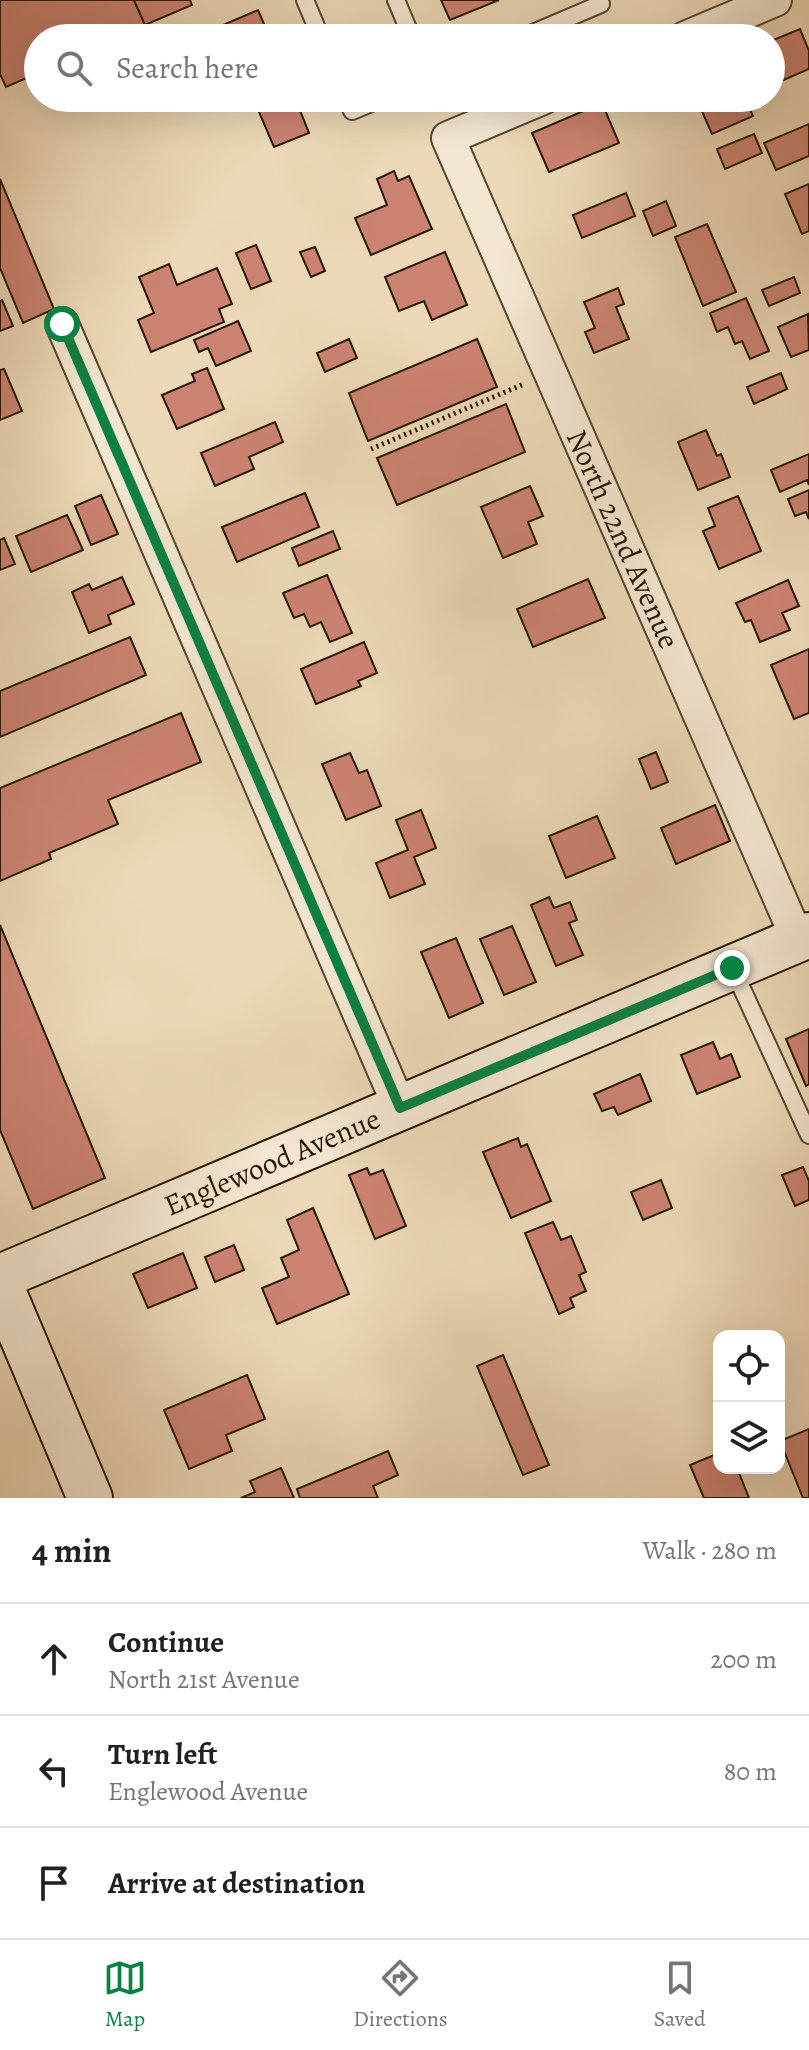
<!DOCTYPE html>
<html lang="en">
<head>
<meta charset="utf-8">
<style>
	body { margin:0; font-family:Alegreya,serif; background:#f2f2f2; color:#202124 }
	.controls { position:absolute; right:24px; bottom:24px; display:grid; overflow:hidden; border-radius:16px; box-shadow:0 8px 32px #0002 }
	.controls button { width:72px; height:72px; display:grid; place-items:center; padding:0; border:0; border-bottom:2px solid #e0e0e0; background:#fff; color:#202124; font:40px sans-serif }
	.stop { position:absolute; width:24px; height:24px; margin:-18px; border:6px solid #0b8043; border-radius:50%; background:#fff }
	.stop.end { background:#0b8043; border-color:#fff; box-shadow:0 2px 8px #0008 }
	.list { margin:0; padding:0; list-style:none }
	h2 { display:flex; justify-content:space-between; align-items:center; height:104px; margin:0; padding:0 32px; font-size:34px }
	h2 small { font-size:26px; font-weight:400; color:#757577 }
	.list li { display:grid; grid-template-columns:52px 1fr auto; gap:24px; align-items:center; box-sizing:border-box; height:112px; padding:0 32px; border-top:2px solid #e0e0e0 }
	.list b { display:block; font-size:30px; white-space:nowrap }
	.list p { margin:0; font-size:26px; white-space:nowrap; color:#757577 }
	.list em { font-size:26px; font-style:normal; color:#757577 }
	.icon { flex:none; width:44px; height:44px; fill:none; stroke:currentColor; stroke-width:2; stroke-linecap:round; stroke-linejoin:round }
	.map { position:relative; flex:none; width:809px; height:1498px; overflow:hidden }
	.search { position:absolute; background:#fff; box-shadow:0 8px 32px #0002; left:24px; right:24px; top:24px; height:88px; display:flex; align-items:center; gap:20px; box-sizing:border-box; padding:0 28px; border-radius:44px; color:#757577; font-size:30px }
	.sheet { height:440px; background:#fff }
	nav { display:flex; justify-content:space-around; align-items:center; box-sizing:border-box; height:112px; border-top:2px solid #e0e0e0; background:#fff; font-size:22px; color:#757577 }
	nav a { display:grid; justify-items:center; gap:4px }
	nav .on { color:#0b8043 }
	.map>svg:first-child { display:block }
</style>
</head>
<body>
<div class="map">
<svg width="809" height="1498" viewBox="0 0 809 1498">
	<rect width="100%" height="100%" fill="#ecd8b6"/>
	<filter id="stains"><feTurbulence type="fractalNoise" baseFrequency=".0025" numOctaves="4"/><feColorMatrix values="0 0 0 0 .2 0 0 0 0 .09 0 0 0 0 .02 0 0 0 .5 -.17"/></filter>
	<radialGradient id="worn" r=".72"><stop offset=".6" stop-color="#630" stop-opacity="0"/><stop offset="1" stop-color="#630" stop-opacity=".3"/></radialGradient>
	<g fill="#cb8371" stroke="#281505" stroke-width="2">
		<polygon points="0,0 134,0 145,25 116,38 38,38 38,73 6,87 0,74"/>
		<polygon points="134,0 190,0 192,5 145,25"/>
		<polygon points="441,0 499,0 450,20"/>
		<polygon points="258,10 270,38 228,38 223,25"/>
		<polygon points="800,29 809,51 809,69 779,82 771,63 771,41"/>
		<polygon points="253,98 295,98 309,133 274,147"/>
		<polygon points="696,98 745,98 753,116 712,134"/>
		<polygon points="602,103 619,143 549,172 532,133"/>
		<polygon points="809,124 809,156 776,170 764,143"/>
		<polygon points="754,134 762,153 725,169 717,149"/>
		<polygon points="394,171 398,181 409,176 432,229 371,255 355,218 387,205 377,179"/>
		<polygon points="0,179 54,309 23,323 0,268"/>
		<polygon points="809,184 809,231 802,234 785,194"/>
		<polygon points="626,193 635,216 582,238 573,215"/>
		<polygon points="666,201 676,226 653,236 643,211"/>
		<polygon points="707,224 736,292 703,306 675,237"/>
		<polygon points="256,245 271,281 251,289 236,253"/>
		<polygon points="315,247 325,271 311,277 300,252"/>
		<polygon points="445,252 467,305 432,320 424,301 399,311 385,277"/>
		<polygon points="169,264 177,285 217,268 232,304 219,309 224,322 151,352 138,320 154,313 139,277"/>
		<polygon points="794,277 800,293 769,306 762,290"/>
		<polygon points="618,288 624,304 616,307 629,339 594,353 585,332 595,328 584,302"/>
		<polygon points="746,298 769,351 750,359 742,341 735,344 728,327 717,332 710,313"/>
		<polygon points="2,300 13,326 0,331 0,301"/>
		<polygon points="808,314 809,350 791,357 778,327"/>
		<polygon points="238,321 251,351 216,366 208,348 199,352 194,340"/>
		<polygon points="349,339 357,358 325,372 317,353"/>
		<polygon points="477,339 497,387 368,441 349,393"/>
		<polygon points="207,368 224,409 177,429 162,395 195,381 192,374"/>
		<polygon points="4,369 22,411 0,420 0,370"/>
		<polygon points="781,373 787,389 754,404 747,387"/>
		<polygon points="506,404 525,452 397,505 377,458"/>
		<polygon points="275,422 283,442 249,457 254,469 215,486 201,453"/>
		<polygon points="706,430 717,456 721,454 730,477 698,490 678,442"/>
		<polygon points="809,454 809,485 807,480 780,492 771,470"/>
		<polygon points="530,486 543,516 528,522 537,544 503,558 481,507"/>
		<polygon points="809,490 809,519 806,512 795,516 788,499"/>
		<polygon points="305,493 319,527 237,562 222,527"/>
		<polygon points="101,495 118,534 91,545 75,506"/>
		<polygon points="738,496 761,551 719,569 703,531 715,526 708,508"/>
		<polygon points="67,515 83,550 31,572 16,536"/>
		<polygon points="333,531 340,549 299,566 292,548"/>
		<polygon points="4,538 15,564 0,570 0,540"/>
		<polygon points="327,575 352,633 330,642 321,622 310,627 304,614 294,618 283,593"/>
		<polygon points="122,577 134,604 108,615 111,624 89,633 72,592 89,584 92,590"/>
		<polygon points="588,579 605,618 533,647 517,609"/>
		<polygon points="788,580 799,606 782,613 790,630 760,642 751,620 745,622 736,603"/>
		<polygon points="130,637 146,675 0,737 0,691"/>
		<polygon points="364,642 377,673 358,681 361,686 316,704 301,669"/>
		<polygon points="809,649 809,713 794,719 771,665"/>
		<polygon points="181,713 201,762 108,800 118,824 49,853 51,859 0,881 0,788"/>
		<polygon points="656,752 668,782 651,789 639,759"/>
		<polygon points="350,753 359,773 367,770 381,806 346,820 322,764"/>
		<polygon points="715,805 730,841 676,864 661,828"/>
		<polygon points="421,810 436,848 414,857 425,884 390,898 376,863 408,850 396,820"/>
		<polygon points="597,816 615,858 566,878 549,836"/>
		<polygon points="549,897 554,908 570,902 577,920 569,923 583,955 556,966 531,905"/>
		<polygon points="0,925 105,1178 33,1209 0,1130"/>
		<polygon points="512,926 536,982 504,995 480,939"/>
		<polygon points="456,938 483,1003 449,1018 421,952"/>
		<polygon points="809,1029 809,1084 806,1086 786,1039"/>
		<polygon points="713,1042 720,1059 731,1054 740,1077 697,1094 681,1055"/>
		<polygon points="640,1074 651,1101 618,1115 614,1107 602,1111 594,1094"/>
		<polygon points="518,1138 521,1147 527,1144 551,1201 511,1218 483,1152"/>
		<polygon points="803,1167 809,1181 809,1200 795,1206 782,1175"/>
		<polygon points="367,1168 370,1175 383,1170 406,1226 375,1239 349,1175"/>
		<polygon points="661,1180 672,1208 643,1220 631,1192"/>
		<polygon points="313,1208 349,1294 277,1324 262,1288 289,1277 281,1258 299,1250 287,1220"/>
		<polygon points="553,1222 561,1240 571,1236 586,1272 579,1275 586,1291 570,1298 574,1307 559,1314 525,1233"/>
		<polygon points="234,1245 244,1270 215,1282 205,1257"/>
		<polygon points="183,1253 197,1288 148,1308 133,1274"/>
		<polygon points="503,1355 549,1465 523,1475 477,1366"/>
		<polygon points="247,1375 265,1419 226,1435 232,1451 189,1469 164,1410"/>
		<polygon points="809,1429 809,1498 803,1498 780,1441"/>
		<polygon points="388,1451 398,1475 373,1486 378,1498 300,1498 297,1489"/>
		<polygon points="719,1453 719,1468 737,1468 749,1498 704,1498 690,1465"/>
		<polygon points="281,1468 294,1498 241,1498 255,1492 250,1481"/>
	</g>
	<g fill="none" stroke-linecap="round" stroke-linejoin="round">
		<g stroke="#594631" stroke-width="20">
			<g id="lane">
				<polyline points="305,0 321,38"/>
				<polyline points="396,0 412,38"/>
				<polyline points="521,38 601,4 599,0"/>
				<polyline points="346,98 352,111 383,98"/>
				<polyline points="733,969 809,1135"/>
			</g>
		</g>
		<g stroke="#594631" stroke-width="36">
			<g id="street">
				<polyline points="685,38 775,0"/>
				<polyline points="543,98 448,138 798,940"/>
				<polyline points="62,324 400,1108"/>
			</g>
		</g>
		<g stroke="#281505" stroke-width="48">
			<g id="secondary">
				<polyline points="0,1277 809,935"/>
				<polyline points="0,1284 90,1498"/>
			</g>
		</g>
		<polyline stroke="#281505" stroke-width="5" stroke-dasharray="2 4" stroke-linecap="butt" points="371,449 524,384"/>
		<use href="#lane" stroke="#f3e6d0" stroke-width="16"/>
		<use href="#street" stroke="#f3e6d0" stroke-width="32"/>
		<use href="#secondary" stroke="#f3e6d0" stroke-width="44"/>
	</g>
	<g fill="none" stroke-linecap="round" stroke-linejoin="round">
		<polyline stroke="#0b8043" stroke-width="10" points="62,324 400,1108 732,968"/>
	</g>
	<g text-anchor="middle" stroke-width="6" stroke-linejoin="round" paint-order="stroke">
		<g font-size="30" fill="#281505" stroke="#f3e6d0">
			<text transform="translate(623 539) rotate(66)" y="10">North 22nd Avenue</text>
			<text transform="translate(272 1162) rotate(-23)" y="10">Englewood Avenue</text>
		</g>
	</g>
	<rect width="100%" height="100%" filter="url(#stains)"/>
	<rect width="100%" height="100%" fill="url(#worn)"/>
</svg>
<div class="controls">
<button><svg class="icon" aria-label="locate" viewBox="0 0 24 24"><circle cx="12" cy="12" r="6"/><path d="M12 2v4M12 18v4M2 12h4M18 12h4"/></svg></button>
<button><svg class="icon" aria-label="layers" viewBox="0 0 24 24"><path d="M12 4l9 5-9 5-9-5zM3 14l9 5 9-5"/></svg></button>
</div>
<div class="stop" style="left:62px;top:324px"></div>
<div class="stop end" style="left:732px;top:968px"></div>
<div class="search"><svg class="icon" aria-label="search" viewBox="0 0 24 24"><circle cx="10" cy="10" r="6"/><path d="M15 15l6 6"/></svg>Search here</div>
</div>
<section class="sheet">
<h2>4 min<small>Walk · 280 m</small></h2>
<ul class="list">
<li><svg class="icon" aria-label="ahead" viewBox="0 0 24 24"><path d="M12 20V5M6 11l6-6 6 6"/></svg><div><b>Continue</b><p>North 21st Avenue</p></div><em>200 m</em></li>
<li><svg class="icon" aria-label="left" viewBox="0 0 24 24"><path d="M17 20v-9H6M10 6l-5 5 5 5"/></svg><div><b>Turn left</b><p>Englewood Avenue</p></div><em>80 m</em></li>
<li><svg class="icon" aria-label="arrive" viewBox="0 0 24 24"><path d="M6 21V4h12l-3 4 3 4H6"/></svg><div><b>Arrive at destination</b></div></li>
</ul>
</section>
<nav>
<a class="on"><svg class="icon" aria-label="map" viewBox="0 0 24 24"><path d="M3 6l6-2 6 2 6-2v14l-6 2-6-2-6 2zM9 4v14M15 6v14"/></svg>Map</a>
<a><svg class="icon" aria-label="directions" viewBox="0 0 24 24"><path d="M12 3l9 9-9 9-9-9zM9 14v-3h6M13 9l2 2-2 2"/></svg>Directions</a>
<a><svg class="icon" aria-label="saved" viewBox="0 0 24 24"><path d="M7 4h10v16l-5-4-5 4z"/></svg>Saved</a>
</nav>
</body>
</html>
